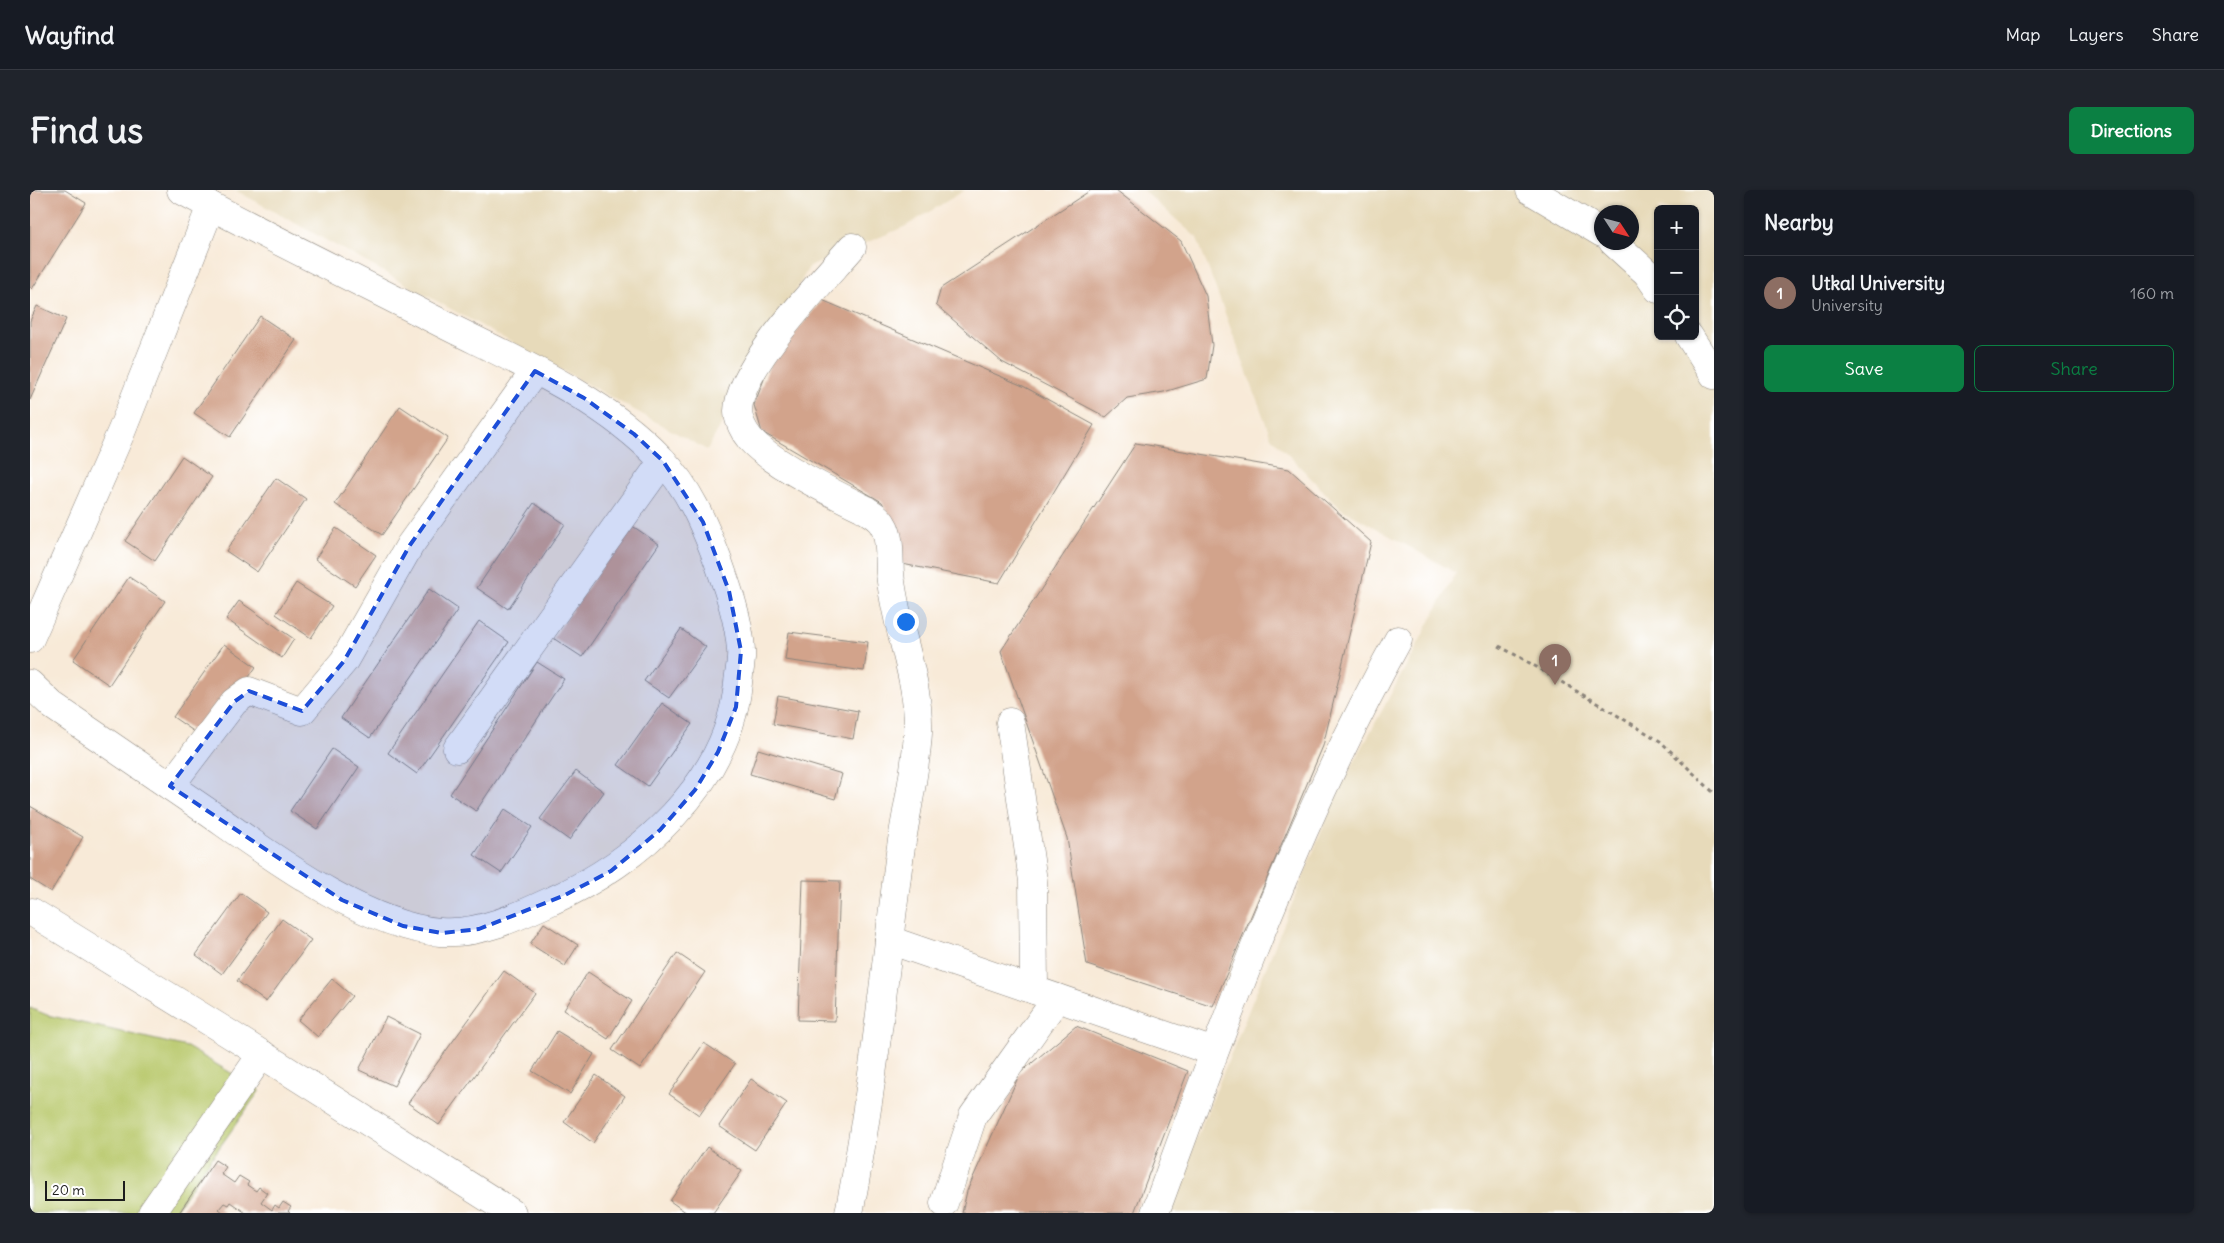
<!DOCTYPE html>
<html lang="en">
<head>
<meta charset="utf-8">
<style>
	body { margin:0; font-family:Delius,sans-serif; background:#20242c; color:#f1f3f6 }
	.controls { position:absolute; right:15px; top:15px; display:grid; overflow:hidden; border-radius:8px; box-shadow:0 1px 4px #0004 }
	.controls button { width:45px; height:45px; display:grid; place-items:center; padding:0; border:0; border-bottom:1px solid #363941; background:#171b24; color:#f1f3f6; font:25px sans-serif }
	.compass { position:absolute; left:1564px; top:15px; width:45px; height:45px; border-radius:50%; background:#171b24; box-shadow:0 1px 4px #0004; rotate:126deg }
	.scale { position:absolute; left:15px; bottom:12px; width:80px; box-sizing:border-box; padding-left:5px; border:2px solid #1c1c1c; border-top:0; font-size:14px; line-height:18px; white-space:nowrap; color:#1c1c1c; -webkit-text-stroke:4px #fff; paint-order:stroke }
	.you { position:absolute; left:875px; top:431px; width:18px; height:18px; margin:-12px; border:4px solid #fff; border-radius:50%; background:#1a73e8; box-shadow:0 0 0 8px #1a73e833 }
	.badge { display:grid; place-items:center; width:32px; height:32px; border-radius:50%; background:#0b8043; color:#fff; font-size:16px; font-weight:700 }
	.pin { position:absolute; translate:-50% -41px; filter:drop-shadow(0 1px 2px #0008) }
	.pin::after { content:''; position:absolute; top:26px; width:18px; height:15px; background:inherit; clip-path:polygon(0 0,100% 0,50% 100%) }
	.list { margin:0; padding:0; list-style:none }
	h2 { display:flex; justify-content:space-between; align-items:center; height:65px; margin:0; padding:0 20px; font-size:21px }
	h2 small { font-size:16px; font-weight:400; color:#9ea1a6 }
	.list li { display:grid; grid-template-columns:32px 1fr auto; gap:15px; align-items:center; box-sizing:border-box; height:75px; padding:0 20px; border-top:1px solid #363941 }
	.list b { display:block; font-size:19px; white-space:nowrap }
	.list p { margin:0; font-size:16px; white-space:nowrap; color:#9ea1a6 }
	.list em { font-size:16px; font-style:normal; color:#9ea1a6 }
	.actions { display:flex; gap:10px; padding:15px 20px }
	.actions a { flex:1; padding:11px 0; border:1px solid #0b8043; border-radius:8px; text-align:center; font-size:18px; color:#0b8043 }
	.actions .main { background:#0b8043; color:#fff }
	.icon { flex:none; width:28px; height:28px; fill:none; stroke:currentColor; stroke-width:2; stroke-linecap:round; stroke-linejoin:round }
	.map { position:relative; flex:none; width:1684px; height:1023px; overflow:hidden; border-radius:8px }
	header { display:flex; align-items:center; gap:30px; box-sizing:border-box; height:70px; padding:0 25px; background:#171b24; border-bottom:1px solid #363941 }
	header strong { font-size:24px }
	nav { display:flex; gap:28px; margin-inline-start:auto; font-size:18px }
	.intro { display:flex; align-items:center; justify-content:space-between; box-sizing:border-box; height:120px; padding:0 30px }
	h1 { margin:0; font-size:35px }
	.button { padding:12px 22px; border-radius:8px; background:#0b8043; color:#fff; font-size:18px; font-weight:700 }
	main { display:flex; gap:30px; padding:0 30px }
	aside { flex:1; background:#171b24; border-radius:8px; box-shadow:0 1px 4px #0004 }
	.map>svg:first-child { display:block }
</style>
</head>
<body>
<header>
<strong>Wayfind</strong>
<nav><a>Map</a><a>Layers</a><a>Share</a></nav>
</header>
<div class="intro"><h1>Find us</h1><a class="button">Directions</a></div>
<main>
<div class="map">
<svg width="1684" height="1023" viewBox="0 0 1684 1023">
	<rect width="100%" height="100%" fill="#fff"/>
	<filter id="ink" filterUnits="userSpaceOnUse"><feTurbulence type="fractalNoise" baseFrequency=".02" numOctaves="2"/><feDisplacementMap in="SourceGraphic" scale="10" xChannelSelector="R" yChannelSelector="G"/><feConvolveMatrix kernelMatrix="1 2 1 2 8 2 1 2 1" color-interpolation-filters="sRGB"/></filter>
	<filter id="wash" filterUnits="userSpaceOnUse"><feTurbulence type="fractalNoise" baseFrequency=".0096" numOctaves="4" result="noise"/><feDisplacementMap in="SourceGraphic" scale="20" xChannelSelector="R" yChannelSelector="G"/><feGaussianBlur stdDeviation="1.12" result="paint"/><feColorMatrix in="noise" values="0 0 0 0 0 0 0 0 0 0 0 0 0 0 0 0 0 1.4 0 .05"/><feComposite in="paint" operator="in"/></filter>
	<g filter="url(#wash)">
		<rect width="100%" height="100%" fill="#f8ead8"/>
		<g fill="#e7daba" fill-rule="evenodd">
			<polygon points="205,0 935,0 876,36 779,77 677,260"/>
			<path d="M1113 0H1684V1023H1136L1306 606 1426 383 1310 318 1241 247 1167 48ZM1628 19H1665V146H1628ZM1572 22H1602V52H1572Z"/>
		</g>
		<polygon fill="#b8c86a" stroke="#6a7243" points="0,818 17,825 157,857 230,900 143,1023 0,1023"/>
		<g id="blocks">
			<g fill="#d2a38b">
				<polygon points="0,0 35,0 56,13 2,99 0,97"/>
				<polygon points="1061,0 1086,0 1151,51 1176,106 1182,155 1177,189 1134,202 1097,208 1076,227 972,172 906,115 911,98"/>
				<polygon points="792,110 993,196 1064,235 969,393 872,374 866,340 852,312 732,242 724,215 740,174"/>
				<polygon points="7,116 36,129 0,210 0,131"/>
				<polygon points="230,126 266,150 200,247 164,223"/>
				<polygon points="370,216 418,248 352,345 305,314"/>
				<polygon points="1106,253 1259,279 1341,352 1293,556 1183,816 1057,775 1037,648 971,461"/>
				<polygon points="152,266 182,287 125,371 95,351"/>
				<polygon points="246,288 276,309 227,382 196,361"/>
				<polygon points="504,313 535,334 478,419 447,398"/>
				<polygon points="601,335 629,354 552,467 523,448"/>
				<polygon points="306,338 346,365 325,396 285,369"/>
				<polygon points="99,387 135,411 79,495 43,470"/>
				<polygon points="266,393 302,416 281,448 246,424"/>
				<polygon points="399,399 428,419 340,548 311,528"/>
				<polygon points="209,411 264,449 252,468 196,429"/>
				<polygon points="449,431 479,452 387,584 358,563"/>
				<polygon points="651,439 676,457 639,508 614,491"/>
				<polygon points="759,442 838,452 834,481 755,470"/>
				<polygon points="194,454 226,477 175,549 143,527"/>
				<polygon points="507,472 534,489 446,621 420,604"/>
				<polygon points="748,506 828,521 823,549 743,534"/>
				<polygon points="632,513 662,534 618,596 588,575"/>
				<polygon points="302,559 329,577 287,639 260,621"/>
				<polygon points="728,559 812,584 805,609 720,584"/>
				<polygon points="546,581 574,602 539,650 510,629"/>
				<polygon points="0,616 53,647 21,702 0,689"/>
				<polygon points="475,619 502,637 471,683 444,665"/>
				<polygon points="773,690 810,691 805,831 768,830"/>
				<polygon points="211,703 237,722 192,784 166,765"/>
				<polygon points="252,729 281,750 236,812 207,791"/>
				<polygon points="514,733 548,755 535,776 500,754"/>
				<polygon points="647,763 675,782 610,879 582,860"/>
				<polygon points="474,781 505,803 409,935 378,913"/>
				<polygon points="558,782 602,811 578,849 534,820"/>
				<polygon points="302,789 322,806 288,847 268,830"/>
				<polygon points="356,827 390,844 364,896 329,880"/>
				<polygon points="1046,836 1158,881 1104,1023 932,1023 937,1001 990,883"/>
				<polygon points="527,841 564,864 540,904 502,881"/>
				<polygon points="674,853 705,874 669,925 639,904"/>
				<polygon points="566,885 595,906 563,953 534,932"/>
				<polygon points="721,889 757,913 725,960 689,936"/>
				<polygon points="677,957 712,981 683,1023 657,1023 640,1011"/>
				<polygon points="185,970 196,977 191,984 204,993 209,986 219,992 217,995 226,1001 229,997 237,1003 231,1012 242,1020 245,1015 249,1018 253,1012 261,1017 258,1021 260,1023 216,1023 200,1012 198,1015 194,1013 189,1019 194,1023 149,1023"/>
			</g>
		</g>
	</g>
	<g filter="url(#ink)">
		<use href="#blocks" fill-opacity="0" stroke="#8a837a" stroke-width="1"/>
		<g fill="none" stroke-linecap="round" stroke-linejoin="round">
			<g stroke="#8a837a" stroke-width="29">
				<g id="minor">
					<polyline points="1500,0 1572,43"/>
					<polyline points="1583,52 1617,83 1628,99"/>
					<polyline points="1659,146 1684,185"/>
					<polyline points="0,449 92,240 181,16"/>
					<path d="M0 494 23 516C74 551 124 585 175 620 237 663 333 736 410 742 448 745 487 727 521 711 608 673 699 592 708 493 709 482 712 470 711 460 709 430 698 399 688 371 674 334 659 298 631 269 576 211 498 176 427 141 335 94 242 49 151 0"/>
					<polyline points="980,532 1003,691 1004,800"/>
					<polyline points="427,559 633,271"/>
					<polyline points="140,596 204,512 219,501 272,521 314,471 380,355 505,181"/>
					<polyline points="2,722 198,843 482,1023"/>
					<polyline points="859,750 1184,862"/>
					<polyline points="914,1013 943,926 1027,808"/>
					<polyline points="122,1023 232,864"/>
					<path d="M819 1023C841 912 853 798 867 686 872 638 885 592 888 543 890 489 865 437 860 383 859 369 861 347 853 335 849 327 840 323 833 318 802 303 741 273 720 249 714 242 708 230 708 221 709 176 792 92 822 57"/>
					<path d="M1125 1023C1196 828 1267 632 1368 450"/>
				</g>
			</g>
			<polyline stroke="#8a837a" stroke-width="3" stroke-dasharray="4 4" stroke-linecap="butt" points="1469,456 1493,469 1630,551 1684,603"/>
			<use href="#minor" stroke="#fff" stroke-width="28"/>
		</g>
	</g>
	<path fill="#1d4ed8" fill-opacity="0.2" stroke="#1d4ed8" stroke-width="4" stroke-dasharray="10 6" stroke-linejoin="round" d="M505 181 554 208 604 244 633 271 673 332 699 401 711 461 706 517 688 562 665 600 630 640 581 681 533 706 449 739 412 743 373 736 312 710 140 596 204 512 219 501 272 521 314 471 380 355Z"/>
</svg>
<div class="controls">
<button>+</button>
<button>−</button>
<button><svg class="icon" aria-label="locate" viewBox="0 0 24 24"><circle cx="12" cy="12" r="6"/><path d="M12 2v4M12 18v4M2 12h4M18 12h4"/></svg></button>
</div>
<svg class="compass" viewBox="-18 -18 36 36"><path d="M0-13l5 13h-10z" fill="#e53935"/><path d="M0 13l5-13h-10z" fill="#9ea1a6"/></svg>
<div class="scale">20 m</div>
<div class="you"></div>
<div class="pin badge" style="left:1525px;top:495px;background:#8d6e63">1</div>
</div>
<aside>
<h2>Nearby<small></small></h2>
<ul class="list">
<li><span class="badge" style="background:#8d6e63">1</span><div><b>Utkal University</b><p>University</p></div><em>160 m</em></li>
</ul>
<div class="actions"><a class="main">Save</a><a>Share</a></div>
</aside>
</main>
</body>
</html>
